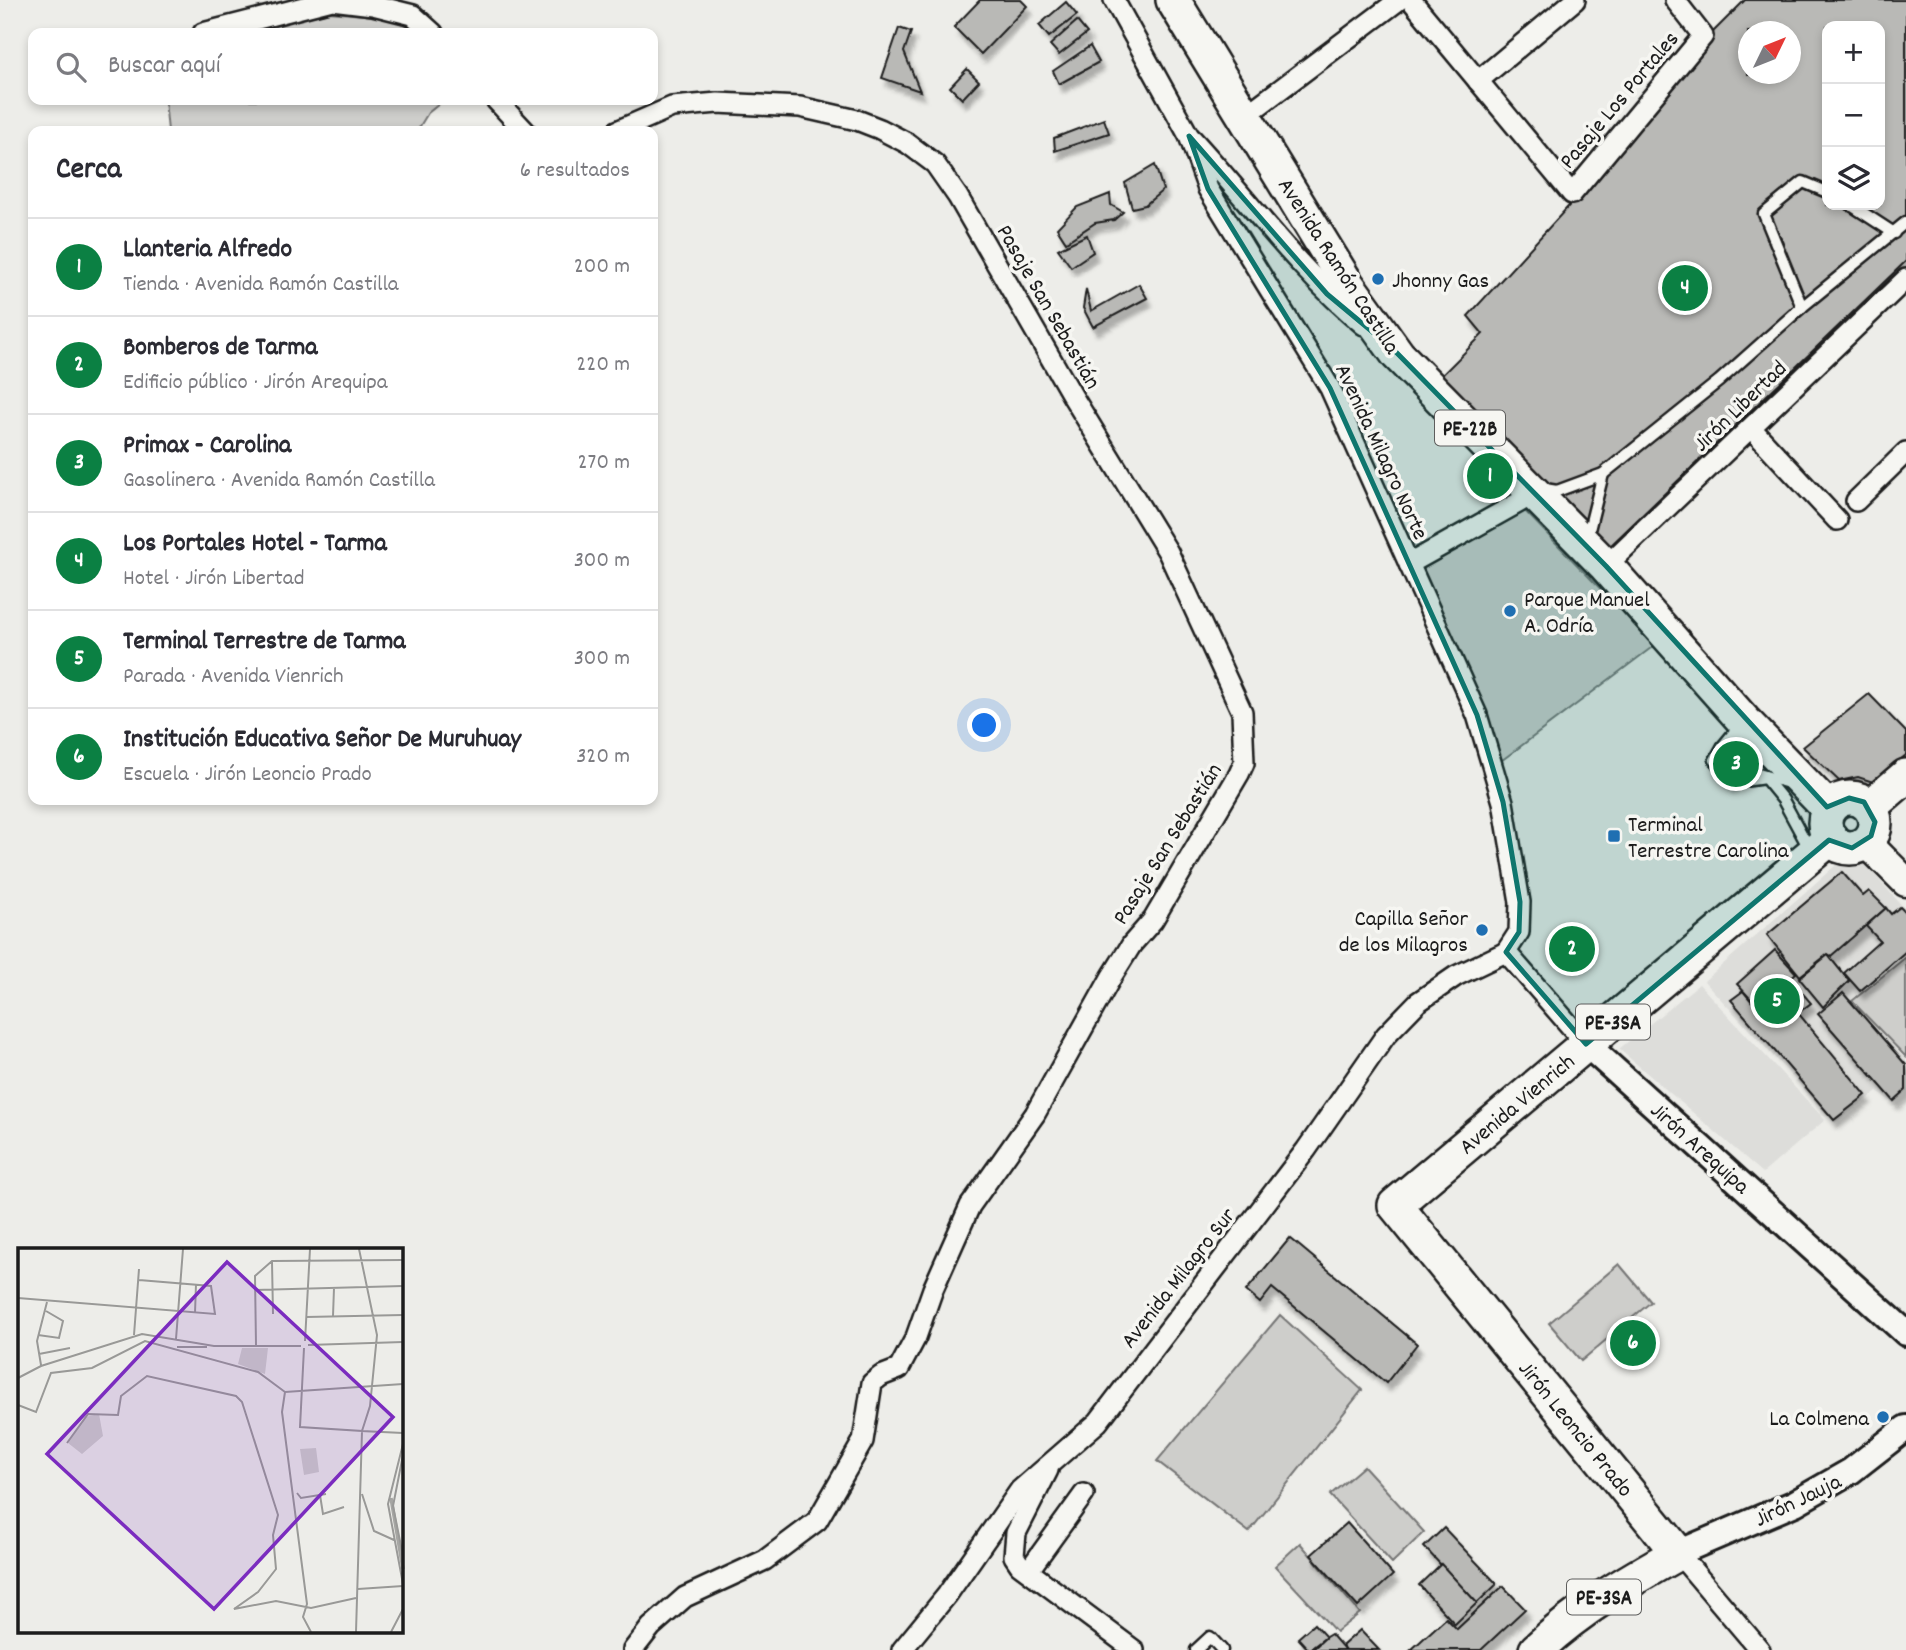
<!DOCTYPE html>
<html lang="es">
<head>
<meta charset="utf-8">
<style>
	body { margin:0; font-family:Dekko,sans-serif; background:#f2f2f3; color:#2b2b33 }
	.controls { position:absolute; right:21px; top:21px; display:grid; overflow:hidden; border-radius:14px; box-shadow:0 4px 10px #0003 }
	.controls button { width:63px; height:63px; display:grid; place-items:center; padding:0; border:0; border-bottom:2px solid #e1e1e2; background:#fff; color:#2b2b33; font:35px sans-serif }
	.compass { position:absolute; left:1738px; top:21px; width:63px; height:63px; border-radius:50%; background:#fff; box-shadow:0 4px 10px #0003; rotate:47deg }
	.you { position:absolute; left:985px; top:726px; width:24px; height:24px; margin:-18px; border:5px solid #fff; border-radius:50%; background:#1a73e8; box-shadow:0 0 0 10px #1a73e833 }
	.badge { display:grid; place-items:center; width:46px; height:46px; border-radius:50%; background:#0b8043; color:#fff; font-size:23px; font-weight:700 }
	.pin { position:absolute; translate:-50% -50%; border:4px solid #fff; box-shadow:0 2px 7px #0006 }
	.list { margin:0; padding:0; list-style:none }
	h2 { display:flex; justify-content:space-between; align-items:center; height:91px; margin:0; padding:0 28px; font-size:30px }
	h2 small { font-size:23px; font-weight:400; color:#7c7c81 }
	.list li { display:grid; grid-template-columns:46px 1fr auto; gap:21px; align-items:center; box-sizing:border-box; height:98px; padding:0 28px; border-top:2px solid #e1e1e2 }
	.list b { display:block; font-size:26px; white-space:nowrap }
	.list p { margin:0; font-size:23px; white-space:nowrap; color:#7c7c81 }
	.list em { font-size:23px; font-style:normal; color:#7c7c81 }
	.icon { flex:none; width:38px; height:38px; fill:none; stroke:currentColor; stroke-width:2; stroke-linecap:round; stroke-linejoin:round }
	.map { position:relative; flex:none; width:1906px; height:1650px; overflow:hidden }
	.search { position:absolute; background:#fff; box-shadow:0 4px 10px #0003; left:28px; top:28px; width:630px; height:77px; display:flex; align-items:center; gap:18px; box-sizing:border-box; padding:0 24px; border-radius:14px; color:#7c7c81; font-size:26px }
	.panel { position:absolute; background:#fff; box-shadow:0 4px 10px #0003; left:28px; top:126px; width:630px; height:679px; border-radius:14px }
	.map>svg:first-child { display:block }
</style>
</head>
<body>
<div class="map">
<svg width="1906" height="1650" viewBox="0 0 1906 1650">
	<defs>
		<filter id="shadow"><feDropShadow dx="4.5" dy="8" stdDeviation="2" flood-color="#0004"/></filter>
	</defs>
	<rect width="100%" height="100%" fill="#edede9"/>
	<filter id="ink" filterUnits="userSpaceOnUse"><feTurbulence type="fractalNoise" baseFrequency=".0143" numOctaves="2"/><feDisplacementMap in="SourceGraphic" scale="14" xChannelSelector="R" yChannelSelector="G"/><feConvolveMatrix kernelMatrix="1 2 1 2 8 2 1 2 1" color-interpolation-filters="sRGB"/></filter>
	<g filter="url(#ink)">
		<g fill="#ddddda">
			<polygon points="1844,858 1864,863 1906,910 1906,953 1851,1000 1906,1060 1906,1092 1894,1103 1877,1092 1835,1123 1704,981"/>
			<polygon points="1699,984 1825,1120 1763,1173 1619,1049"/>
		</g>
		<g fill="#cececb" stroke="#757574" stroke-width="2">
			<polygon points="329,12 387,17 424,33 239,33"/>
			<polygon points="165,100 444,100 428,113 417,131 168,131"/>
			<polygon points="1523,509 1655,645 1501,761 1465,668 1419,564"/>
			<polygon points="1906,957 1906,1057 1852,1001"/>
			<polygon points="1619,1264 1651,1302 1581,1361 1549,1323"/>
			<polygon points="1280,1315 1362,1390 1249,1532 1157,1461"/>
			<polygon points="1364,1466 1424,1532 1392,1563 1330,1495"/>
			<polygon points="1300,1543 1360,1613 1336,1632 1275,1566"/>
		</g>
		<g fill="#b9b9b6" stroke="#1c1c1c" stroke-width="2" fill-rule="evenodd" filter="url(#shadow)">
			<polygon points="980,0 1021,0 1027,6 981,54 954,27"/>
			<path d="M1745 0H1906V261L1607 549 1436 381 1483 334 1468 316 1610 161 1713 32ZM1827 26H1880V205H1827ZM1748 32H1790V74H1748Z"/>
			<polygon points="1066,2 1077,15 1049,37 1039,25"/>
			<polygon points="1077,21 1087,33 1059,55 1050,45"/>
			<polygon points="899,28 911,32 904,52 920,91 882,78"/>
			<polygon points="1090,46 1099,62 1059,84 1053,71"/>
			<polygon points="967,69 979,81 962,99 950,87"/>
			<polygon points="1104,119 1109,133 1055,151 1054,138"/>
			<polygon points="1155,165 1163,190 1145,205 1132,208 1125,183"/>
			<polygon points="1110,194 1111,205 1123,212 1114,220 1095,223 1066,242 1057,228 1077,207"/>
			<polygon points="1087,235 1093,252 1071,267 1058,249"/>
			<polygon points="1139,284 1147,298 1093,327 1083,308 1086,289 1091,311"/>
			<polygon points="1869,694 1906,732 1906,755 1873,782 1858,777 1839,781 1803,747"/>
			<polygon points="1741,739 1758,758 1729,785 1712,767"/>
			<polygon points="1842,872 1863,896 1869,891 1886,908 1831,956 1828,954 1800,976 1767,935"/>
			<polygon points="1900,907 1906,913 1906,951 1860,991 1844,973 1880,941 1866,926 1886,908 1891,914"/>
			<polygon points="1775,950 1796,973 1758,1007 1737,984"/>
			<polygon points="1828,955 1849,981 1823,1007 1799,978"/>
			<polygon points="1792,981 1811,1003 1798,1013 1866,1095 1834,1120 1731,1000 1743,991 1758,1009"/>
			<polygon points="1843,993 1906,1065 1906,1090 1894,1101 1818,1014"/>
			<polygon points="1290,1238 1417,1344 1386,1383 1272,1288 1260,1303 1246,1291"/>
			<polygon points="1347,1523 1393,1575 1358,1607 1311,1555"/>
			<polygon points="1444,1528 1497,1584 1477,1603 1424,1547"/>
			<polygon points="1441,1564 1477,1603 1455,1624 1419,1585"/>
			<polygon points="1503,1586 1525,1609 1481,1650 1411,1650 1446,1618 1457,1629"/>
			<polygon points="1314,1624 1326,1637 1309,1650 1298,1638"/>
			<polygon points="1360,1630 1379,1650 1345,1650 1342,1646"/>
			<polygon points="1331,1634 1345,1650 1312,1650 1326,1637"/>
		</g>
		<g fill="none" stroke-linecap="round" stroke-linejoin="round">
			<g stroke="#1c1c1c" stroke-width="15">
				<g id="service">
					<polyline points="1851,205 1894,233"/>
					<polyline points="1802,307 1764,214 1803,182 1827,192"/>
					<polyline points="1545,489 1557,491 1603,474 1719,381 1802,307 1906,222"/>
					<polyline points="1587,538 1603,474"/>
					<polyline points="1723,746 1715,760 1737,782 1765,778 1783,800 1810,850"/>
					<polyline points="1727,750 1723,746 1741,724"/>
					<polyline points="1745,770 1792,784"/>
					<polyline points="1196,1650 1210,1637 1222,1650"/>
				</g>
			</g>
			<g stroke="#1c1c1c" stroke-width="24">
				<g id="minor">
					<polyline points="1114,0 1189,136 1208,189 1330,388 1477,715 1503,802 1520,902 1519,932 1506,952"/>
					<polyline points="1411,0 1572,194 1703,36 1675,0"/>
					<polyline points="203,33 332,0 373,5 413,15 433,33"/>
					<polyline points="1478,81 1575,0"/>
					<polyline points="496,100 525,131"/>
					<polyline points="1245,116 1399,0"/>
					<polyline points="617,131 672,107 718,103 800,107 857,120 880,129 907,143 935,164 958,197 1073,397 1168,552 1242,712 1244,763 1239,774 1153,920 1132,944 1112,976 1035,1114 970,1206 933,1289 916,1337 899,1369 881,1376 872,1383 863,1441 817,1521 765,1560 685,1597 651,1627 633,1650"/>
					<path d="M1192 139C1250 202 1298 270 1364 325"/>
					<polyline points="1751,428 1837,520"/>
					<polyline points="1856,501 1906,452"/>
					<polyline points="1409,564 1534,494"/>
					<polyline points="1606,566 1906,279"/>
					<polyline points="1506,952 1586,1044"/>
					<polyline points="1048,1470 1016,1533 1014,1556 1020,1565 1134,1650"/>
					<polyline points="1678,1553 1760,1650"/>
					<polyline points="1029,1570 1084,1494"/>
					<polyline points="902,1650 947,1595 1020,1490 1098,1422 1306,1150 1386,1035 1418,1002 1456,976 1506,952"/>
				</g>
			</g>
			<g stroke="#1c1c1c" stroke-width="30">
				<g id="tertiary">
					<polyline points="1586,1044 1906,1333"/>
					<polyline points="1678,1553 1795,1503 1851,1471 1906,1428"/>
				</g>
			</g>
			<g stroke="#1c1c1c" stroke-width="33">
				<polyline id="secondary" points="1866,842 1906,882"/>
			</g>
			<g stroke="#1c1c1c" stroke-width="38">
				<g id="trunk">
					<polyline points="1173,0 1347,284 1398,355 1606,566 1744,721 1829,809"/>
					<circle cx="1850" cy="823" r="25"/>
					<polyline points="1870,807 1906,776"/>
					<path d="M1536 1650C1578 1610 1628 1581 1678 1553L1395 1205 1831 838"/>
				</g>
			</g>
			<use href="#service" stroke="#f6f6f2" stroke-width="10"/>
			<use href="#minor" stroke="#f6f6f2" stroke-width="19"/>
			<use href="#tertiary" stroke="#f6f6f2" stroke-width="24"/>
			<use href="#secondary" stroke="#f6f6f2" stroke-width="28"/>
			<use href="#trunk" stroke="#f6f6f2" stroke-width="33"/>
		</g>
	</g>
	<path fill="#0f766e" fill-opacity="0.2" stroke="#0f766e" stroke-width="5" stroke-linejoin="round" d="M1189 136 1327 294 1393 349 1606 566 1827 807 1849 798 1864 802 1875 822 1871 836 1852 848 1829 840 1586 1044 1506 952 1519 932 1520 902 1503 802 1477 715 1330 388 1208 189Z"/>
	<g fill="#1f6fb2" stroke="#f6f6f2" stroke-width="2.5">
		<circle cx="1378" cy="279" r="7"/>
		<circle cx="1510" cy="611" r="7"/>
		<rect x="1607" y="829" width="14" height="14" rx="3.5"/>
		<circle cx="1482" cy="930" r="7"/>
		<circle cx="1883" cy="1417" r="7"/>
	</g>
	<g text-anchor="middle" stroke-width="7" stroke-linejoin="round" paint-order="stroke">
		<g fill="#f6f6f2" stroke="#5d5d5c" stroke-width="2">
			<rect x="1435" y="410.5" width="70" height="35" rx="5"/>
			<rect x="1576" y="1004.5" width="74" height="35" rx="5"/>
			<rect x="1567" y="1579.5" width="74" height="35" rx="5"/>
		</g>
		<g font-size="21" font-weight="bold" fill="#1c1c1c">
			<text x="1470" y="435">PE-22B</text>
			<text x="1613" y="1029">PE-3SA</text>
			<text x="1604" y="1604">PE-3SA</text>
		</g>
		<g font-size="23" fill="#1c1c1c" stroke="#f6f6f2">
			<text transform="translate(1618 99) rotate(-50)" y="8">Pasaje Los Portales</text>
			<text transform="translate(1340 265) rotate(57)" y="8">Avenida Ramón Castilla</text>
			<text transform="translate(1050 306) rotate(60)" y="8">Pasaje San Sebastián</text>
			<text transform="translate(1739 405) rotate(-44)" y="8">Jirón Libertad</text>
			<text transform="translate(1383 451) rotate(65)" y="8">Avenida Milagro Norte</text>
			<text transform="translate(1166 843) rotate(-58)" y="8">Pasaje San Sebastián</text>
			<text transform="translate(1516 1103) rotate(-40)" y="8">Avenida Vienrich</text>
			<text transform="translate(1701 1147) rotate(42)" y="8">Jirón Arequipa</text>
			<text transform="translate(1177 1277) rotate(-52)" y="8">Avenida Milagro Sur</text>
			<text transform="translate(1577 1428) rotate(51)" y="8">Jirón Leoncio Prado</text>
			<text transform="translate(1797 1499) rotate(-26)" y="8">Jirón Jauja</text>
		</g>
		<g font-size="23" fill="#1c1c1c" stroke="#f6f6f2" text-anchor="start">
			<text x="1392" y="287">Jhonny Gas</text>
			<text x="1524" y="606">Parque Manuel<tspan x="1524" dy="26">A. Odría</tspan></text>
			<text x="1628" y="831">Terminal<tspan x="1628" dy="26">Terrestre Carolina</tspan></text>
			<text x="1468" y="925" text-anchor="end">Capilla Señor<tspan x="1468" dy="26">de los Milagros</tspan></text>
			<text x="1869" y="1425" text-anchor="end">La Colmena</text>
		</g>
	</g>
	<g transform="translate(18 1248)">
		<rect width="385" height="385" fill="#edede9"/>
		<path d="M224 100H250L247 126 220 116ZM81 166 85 188 64 206 50 195 67 169ZM298 200 301 224 286 227 282 201Z" fill="#cececb"/>
		<path fill="none" stroke="#a6a6a3" stroke-width="3.5" d="M373 250 385 321"/>
		<path fill="none" stroke="#999997" stroke-width="2" d="M341 1 359 87 352 158 344 183 385 185M254 14 255 66M237 42 385 38M0 50 197 66 193 38 121 32M177 65 178 36M315 68 316 40M288 69 385 67M20 87 41 90 45 73 28 63M116 87 121 21M158 91 165 1M287 93 292 1M238 97 237 28 254 13 385 12M290 97 385 94M159 99H189M286 100 282 179 344 183 338 384M21 106 52 100M23 117 19 93 29 54M0 130 23 118 124 86 196 98H283M267 144 264 164 289 356 285 369 293 384M267 144 385 136M0 157 18 164 33 125 74 120 127 93 240 124 267 144M49 195 70 166 100 167 103 148 129 128 218 148 224 154 260 267 255 287 258 321 240 344 216 361 258 353 293 360 338 350M385 196 370 256 385 336M385 207 375 258 385 308M279 245 283 250 308 246M344 246 356 283 376 292M302 247 305 266 326 259M340 341 385 338M373 384 385 361"/>
		<path fill="#7b2cbf" fill-opacity="0.15" stroke="#7b2cbf" stroke-width="3.5" d="M209 14 375 169 196 361 29 206Z"/>
		<rect width="385" height="385" fill="none" stroke="#1c1c1c" stroke-width="3.5"/>
	</g>
</svg>
<div class="controls">
<button>+</button>
<button>−</button>
<button><svg class="icon" aria-label="layers" viewBox="0 0 24 24"><path d="M12 4l9 5-9 5-9-5zM3 14l9 5 9-5"/></svg></button>
</div>
<svg class="compass" viewBox="-18 -18 36 36"><path d="M0-13l5 13h-10z" fill="#e53935"/><path d="M0 13l5-13h-10z" fill="#7c7c81"/></svg>
<div class="you"></div>
<div class="pin badge" style="left:1490px;top:476px">1</div>
<div class="pin badge" style="left:1572px;top:949px">2</div>
<div class="pin badge" style="left:1736px;top:764px">3</div>
<div class="pin badge" style="left:1685px;top:288px">4</div>
<div class="pin badge" style="left:1777px;top:1001px">5</div>
<div class="pin badge" style="left:1633px;top:1343px">6</div>
<div class="search"><svg class="icon" aria-label="search" viewBox="0 0 24 24"><circle cx="10" cy="10" r="6"/><path d="M15 15l6 6"/></svg>Buscar aquí</div>
<section class="panel">
<h2>Cerca<small>6 resultados</small></h2>
<ul class="list">
<li><span class="badge">1</span><div><b>Llanteria Alfredo</b><p>Tienda · Avenida Ramón Castilla</p></div><em>200 m</em></li>
<li><span class="badge">2</span><div><b>Bomberos de Tarma</b><p>Edificio público · Jirón Arequipa</p></div><em>220 m</em></li>
<li><span class="badge">3</span><div><b>Primax - Carolina</b><p>Gasolinera · Avenida Ramón Castilla</p></div><em>270 m</em></li>
<li><span class="badge">4</span><div><b>Los Portales Hotel - Tarma</b><p>Hotel · Jirón Libertad</p></div><em>300 m</em></li>
<li><span class="badge">5</span><div><b>Terminal Terrestre de Tarma</b><p>Parada · Avenida Vienrich</p></div><em>300 m</em></li>
<li><span class="badge">6</span><div><b>Institución Educativa Señor De Muruhuay</b><p>Escuela · Jirón Leoncio Prado</p></div><em>320 m</em></li>
</ul>
</section>
</div>
</body>
</html>
